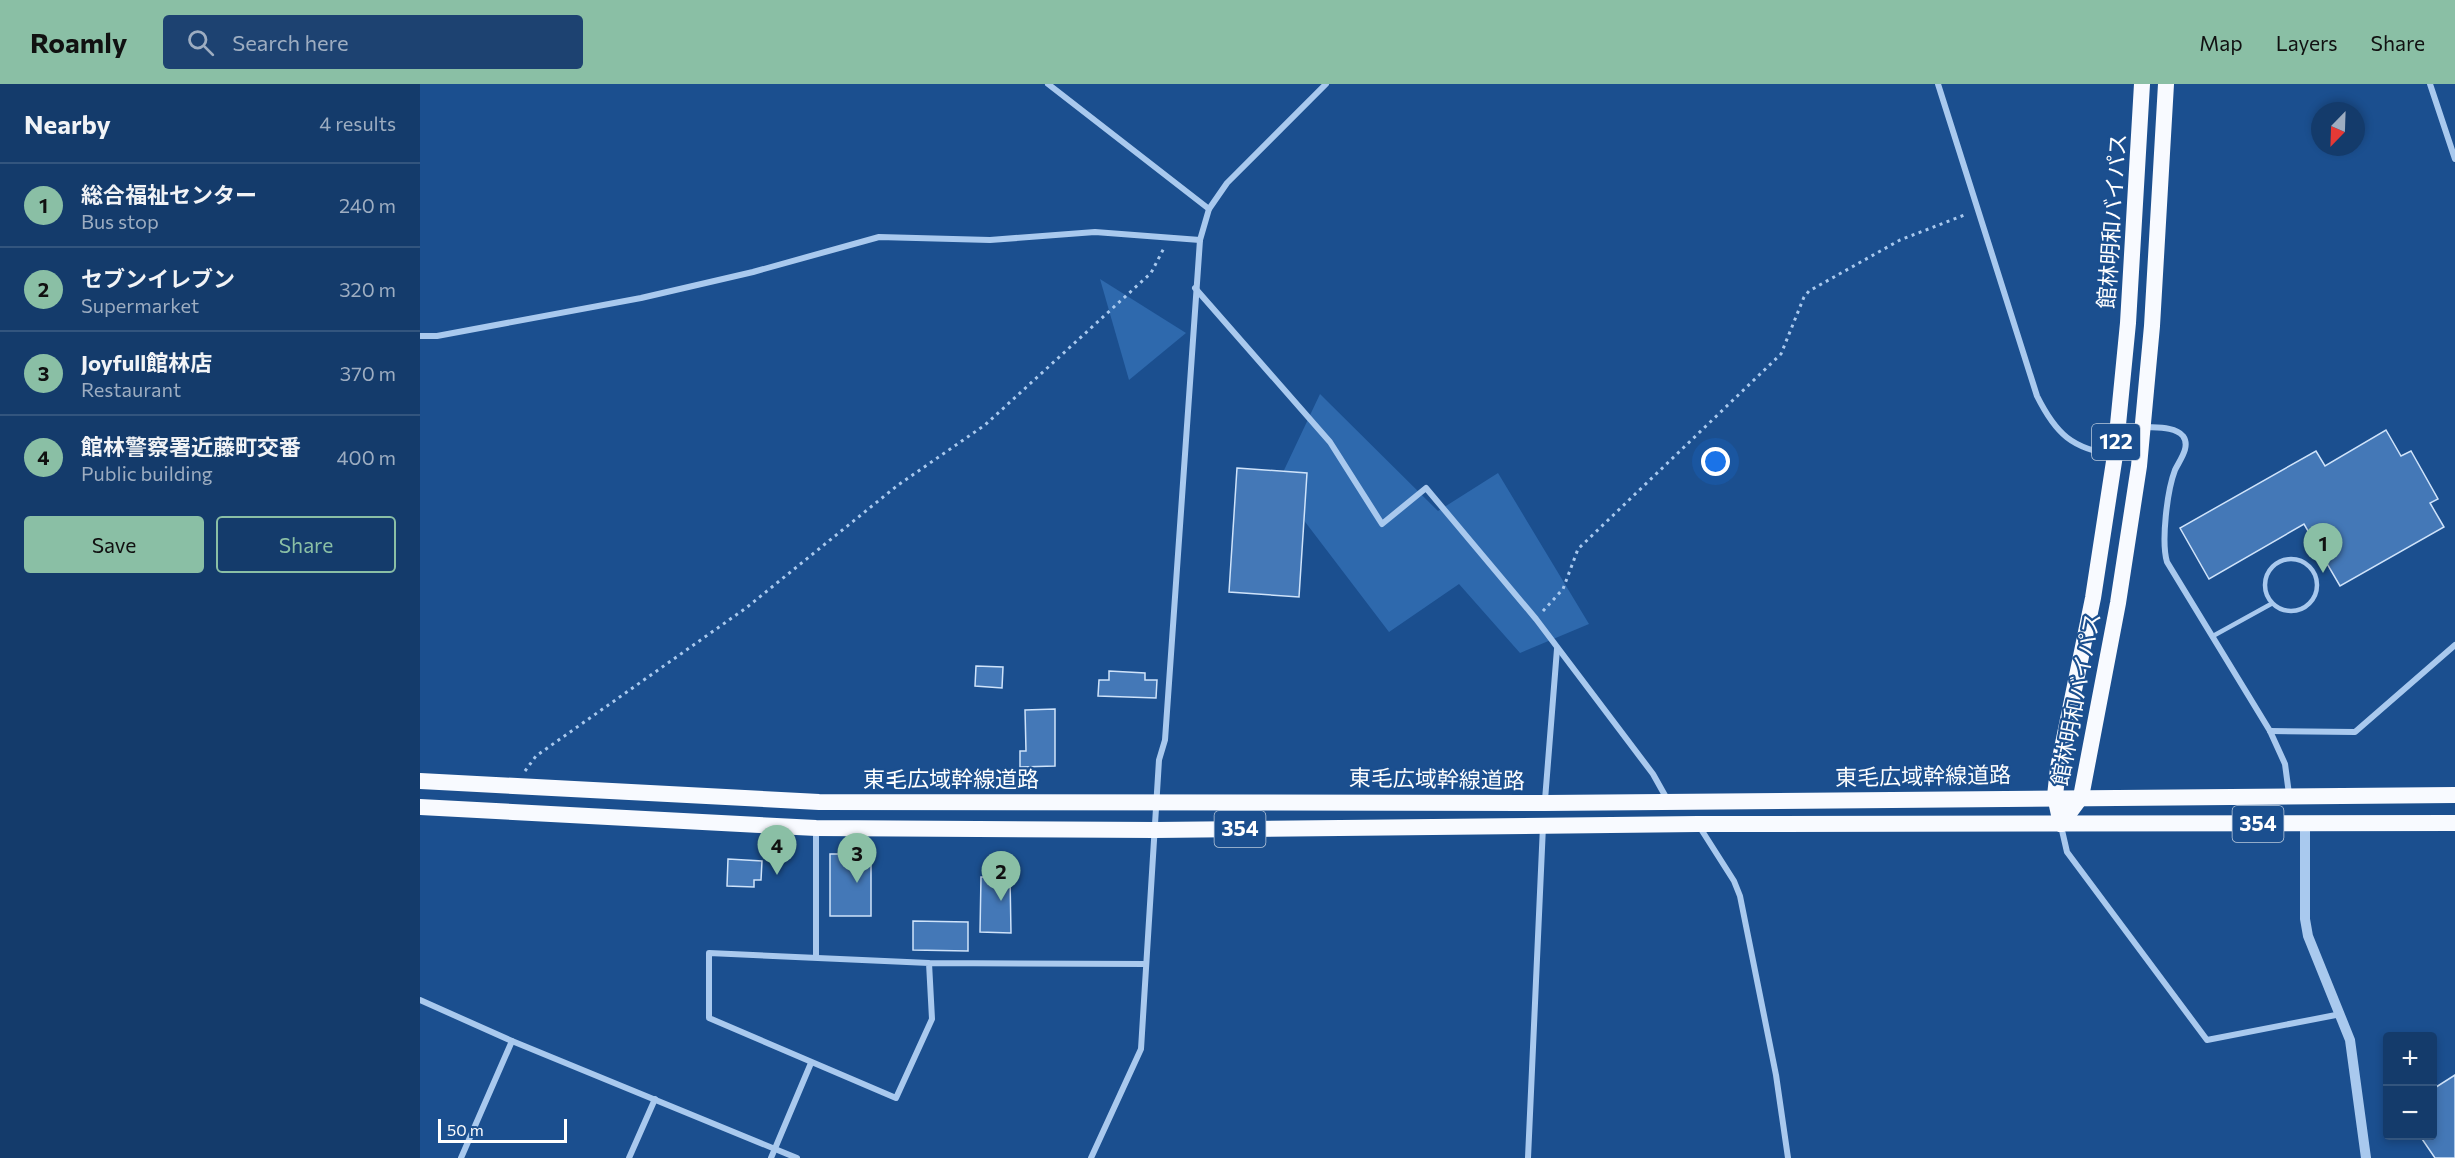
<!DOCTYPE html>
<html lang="en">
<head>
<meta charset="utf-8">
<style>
	body { margin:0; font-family:Commissioner,"Noto Sans JP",sans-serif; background:#1d4271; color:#f1f3f6 }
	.controls { position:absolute; right:18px; bottom:18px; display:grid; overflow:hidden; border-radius:6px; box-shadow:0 3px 9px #0003 }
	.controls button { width:54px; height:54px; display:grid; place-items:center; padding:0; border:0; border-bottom:2px solid #33557e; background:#143b6b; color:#f1f3f6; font:30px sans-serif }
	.compass { position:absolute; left:1891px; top:18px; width:54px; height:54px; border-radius:50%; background:#143b6b; box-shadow:0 3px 9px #0003; rotate:203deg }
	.scale { position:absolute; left:18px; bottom:15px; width:129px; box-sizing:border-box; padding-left:6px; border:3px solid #fff; border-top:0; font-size:16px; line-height:21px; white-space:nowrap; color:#fff; -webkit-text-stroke:4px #1b4f8f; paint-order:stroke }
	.you { position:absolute; left:1296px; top:378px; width:21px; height:21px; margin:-15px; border:4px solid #fff; border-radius:50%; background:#1a73e8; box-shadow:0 0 0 9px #1a73e833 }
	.badge { display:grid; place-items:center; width:39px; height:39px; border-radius:50%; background:#8abfa5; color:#111; font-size:20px; font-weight:700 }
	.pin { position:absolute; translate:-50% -50px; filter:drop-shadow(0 2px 3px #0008) }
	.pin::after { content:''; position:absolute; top:32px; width:21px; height:18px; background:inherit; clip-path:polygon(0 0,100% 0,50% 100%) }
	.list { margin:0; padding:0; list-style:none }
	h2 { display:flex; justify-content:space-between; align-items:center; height:78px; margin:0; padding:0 24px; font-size:26px }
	h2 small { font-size:20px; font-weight:400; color:#9dadc1 }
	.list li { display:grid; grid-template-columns:39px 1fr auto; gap:18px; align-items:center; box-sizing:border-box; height:84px; padding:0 24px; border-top:2px solid #33557e }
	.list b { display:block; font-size:22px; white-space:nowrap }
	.list p { margin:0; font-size:20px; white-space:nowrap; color:#9dadc1 }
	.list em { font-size:20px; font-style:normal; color:#9dadc1 }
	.actions { display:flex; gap:12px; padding:18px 24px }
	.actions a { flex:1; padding:14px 0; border:2px solid #8abfa5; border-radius:6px; text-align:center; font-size:21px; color:#8abfa5 }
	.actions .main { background:#8abfa5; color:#111 }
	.icon { flex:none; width:33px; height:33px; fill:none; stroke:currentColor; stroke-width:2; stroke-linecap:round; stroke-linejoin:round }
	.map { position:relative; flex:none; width:2035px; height:1074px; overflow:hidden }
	header { display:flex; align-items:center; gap:36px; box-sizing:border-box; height:84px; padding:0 30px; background:#8abfa5; color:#111 }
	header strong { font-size:28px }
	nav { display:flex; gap:33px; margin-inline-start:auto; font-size:21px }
	.search { width:420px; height:54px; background:#1d4271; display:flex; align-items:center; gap:15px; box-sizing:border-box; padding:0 21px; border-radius:6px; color:#9dadc1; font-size:22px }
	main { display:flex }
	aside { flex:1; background:#143b6b }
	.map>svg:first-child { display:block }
</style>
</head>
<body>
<header>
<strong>Roamly</strong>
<div class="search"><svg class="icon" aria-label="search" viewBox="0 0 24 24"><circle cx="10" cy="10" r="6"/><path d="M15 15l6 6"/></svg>Search here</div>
<nav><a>Map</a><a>Layers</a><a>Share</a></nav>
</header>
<main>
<aside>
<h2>Nearby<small>4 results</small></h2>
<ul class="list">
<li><span class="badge">1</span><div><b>総合福祉センター</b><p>Bus stop</p></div><em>240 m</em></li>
<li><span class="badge">2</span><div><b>セブンイレブン</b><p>Supermarket</p></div><em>320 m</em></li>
<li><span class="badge">3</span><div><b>Joyfull館林店</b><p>Restaurant</p></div><em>370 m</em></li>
<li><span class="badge">4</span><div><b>館林警察署近藤町交番</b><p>Public building</p></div><em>400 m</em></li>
</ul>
<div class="actions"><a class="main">Save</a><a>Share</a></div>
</aside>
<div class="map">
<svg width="2035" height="1074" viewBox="0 0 2035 1074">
	<rect width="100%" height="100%" fill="#1b4f8f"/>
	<g fill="#2e69ad">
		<polygon points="680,195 766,249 709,296"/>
		<polygon points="900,310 1018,427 1078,389 1169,540 1100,569 1039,500 969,548 857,401"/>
	</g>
	<g fill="#4478b7" stroke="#cfe3fa" stroke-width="1.5">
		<polygon points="1966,346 1981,372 1991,367 2018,415 2010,419 2024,443 1920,502 1884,440 1789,495 1760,444 1896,367 1905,382"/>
		<polygon points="817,384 887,389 879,513 809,508"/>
		<polygon points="556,582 583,583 582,604 555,602"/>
		<polygon points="689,587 725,589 725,596 737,596 736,614 678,612 679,596 689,596"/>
		<polygon points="635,625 635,682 600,683 600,667 606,667 605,626"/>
		<rect x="410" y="770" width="41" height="62"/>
		<polygon points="308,775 342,777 341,796 334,796 334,803 307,802"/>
		<polygon points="561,793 590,793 591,849 560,848"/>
		<polygon points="493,837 548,838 548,867 493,866"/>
		<polygon points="2035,991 2035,1074 2015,1074 2000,1052 2013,1052 2013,1005"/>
	</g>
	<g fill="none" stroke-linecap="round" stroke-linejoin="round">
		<g stroke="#a9c9ee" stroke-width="3" stroke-dasharray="3 4.5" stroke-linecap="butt">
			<polyline points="1123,527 1143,505 1158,465 1361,270 1384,213 1389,207 1480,156 1547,130"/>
			<polyline points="105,687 116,672 326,524 478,401 565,341 731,189 744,164"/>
		</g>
		<g stroke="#a9c9ee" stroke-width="4.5">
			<circle cx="1871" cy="501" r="26"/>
			<polyline points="1793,552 1851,520"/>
		</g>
		<g stroke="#a9c9ee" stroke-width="6">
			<polyline points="628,0 789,125"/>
			<path d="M1518 0 1617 312C1636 350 1652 365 1695 371"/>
			<polyline points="2010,0 2035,75"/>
			<polyline points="775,204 910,358 962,440 1006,404 1116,535 1233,690 1247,715"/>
			<polyline points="0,252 17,252 221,214 333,188 459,153 570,156 675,148 780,156"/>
			<path d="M1724 343C1735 344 1755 342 1763 352 1771 363 1759 377 1755 386 1747 407 1741 458 1747 478L1850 647 1865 680 1869 710"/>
			<polyline points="1850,647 1935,648 2035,561"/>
			<polyline points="1125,716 1137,565"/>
			<polyline points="1279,742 1314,797 1320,812 1356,991 1368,1074"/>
			<polyline points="1641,742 1647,768 1787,956 1921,930"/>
			<polyline points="396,873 396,745"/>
			<polyline points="509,879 512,935 476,1014 289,934 289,869 509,879 726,880"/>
			<polyline points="0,916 92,957 377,1074"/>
			<polyline points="41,1074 92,957"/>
			<polyline points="209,1074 235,1015"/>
			<polyline points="351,1074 391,979"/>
			<polyline points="671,1074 721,965 739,676 745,656 780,156 789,125 807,99 906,0"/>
			<polyline points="1108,1074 1123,742"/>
		</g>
		<polyline stroke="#a9c9ee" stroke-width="10" points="1885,740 1885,835 1888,852 1930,956 1946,1074"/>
		<g stroke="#f8faff" stroke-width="16">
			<polyline points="0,697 399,718 1125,719 2035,711"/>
			<polyline points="0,723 396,744 735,746 1278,740 2035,739"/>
			<polyline points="1641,740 1661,713 1698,519 1719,382 1732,242 1746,0"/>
			<polyline points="1641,740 1635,712 1638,684 1673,514 1695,371 1708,239 1722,0"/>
		</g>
	</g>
	<g text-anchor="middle" stroke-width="4.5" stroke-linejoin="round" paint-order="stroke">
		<g fill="#1b4f8f" stroke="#bbcadd" stroke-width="1.5">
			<rect x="1672" y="340" width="48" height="36" rx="4.5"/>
			<rect x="1812.5" y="722" width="51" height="36" rx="4.5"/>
			<rect x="794.5" y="727" width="51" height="36" rx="4.5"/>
		</g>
		<g font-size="21" font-weight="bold" fill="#fff">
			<text x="1696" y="365">122</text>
			<text x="1838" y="747">354</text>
			<text x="820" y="752">354</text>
		</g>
		<g font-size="22" fill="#fff" stroke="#1b4f8f">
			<text transform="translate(1692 137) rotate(-86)" y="8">館林明和バイパス</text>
			<text transform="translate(1656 615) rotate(-79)" y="8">館林明和バイパス</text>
			<text transform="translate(1503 692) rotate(-1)" y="8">東毛広域幹線道路</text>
			<text x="531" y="703">東毛広域幹線道路</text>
			<text transform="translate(1017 695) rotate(1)" y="8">東毛広域幹線道路</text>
		</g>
	</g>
</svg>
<div class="controls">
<button>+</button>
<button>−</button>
</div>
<svg class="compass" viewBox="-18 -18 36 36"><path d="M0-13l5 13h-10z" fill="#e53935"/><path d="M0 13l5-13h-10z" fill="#9dadc1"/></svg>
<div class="scale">50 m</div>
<div class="you"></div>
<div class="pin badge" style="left:1903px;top:489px">1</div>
<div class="pin badge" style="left:581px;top:817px">2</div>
<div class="pin badge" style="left:437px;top:799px">3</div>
<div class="pin badge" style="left:357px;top:791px">4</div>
</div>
</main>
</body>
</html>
